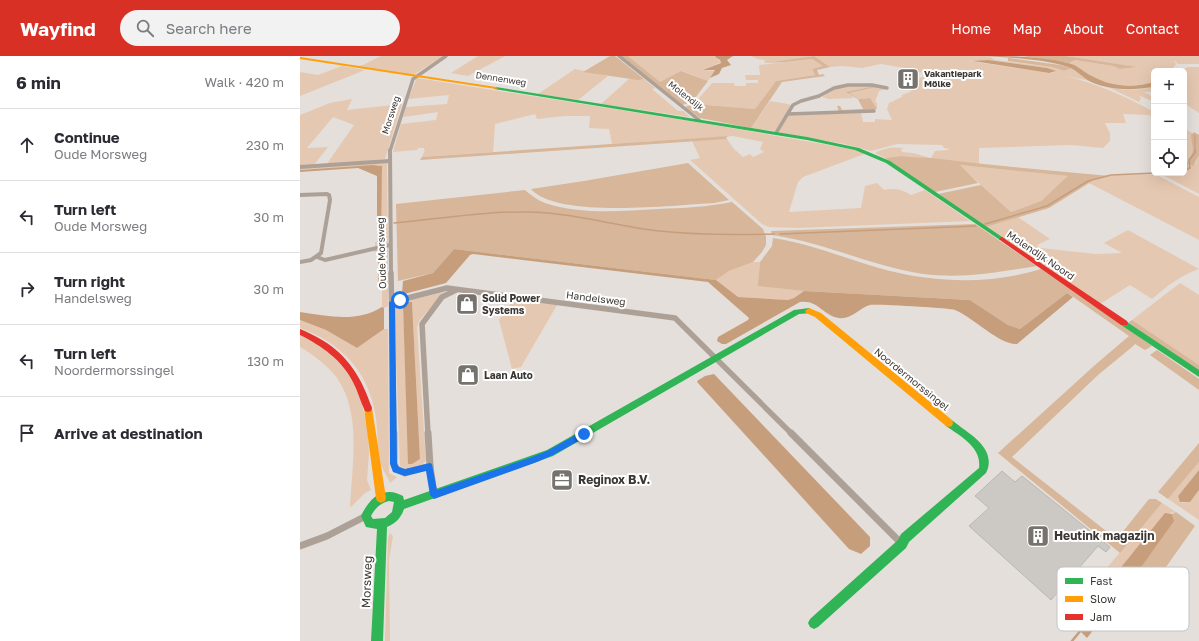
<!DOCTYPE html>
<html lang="en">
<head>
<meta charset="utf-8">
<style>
	body { margin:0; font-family:"Golos Text",sans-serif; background:#f2f2f3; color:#2b2b33 }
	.controls { position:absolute; right:12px; top:12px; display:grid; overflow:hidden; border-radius:6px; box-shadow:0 4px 16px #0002 }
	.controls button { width:36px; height:36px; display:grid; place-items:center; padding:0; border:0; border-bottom:1px solid #e1e1e2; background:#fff; color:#2b2b33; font:20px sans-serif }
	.stop { position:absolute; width:12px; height:12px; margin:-9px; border:3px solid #1a73e8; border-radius:50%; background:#fff }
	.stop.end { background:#1a73e8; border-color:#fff; box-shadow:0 1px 4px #0008 }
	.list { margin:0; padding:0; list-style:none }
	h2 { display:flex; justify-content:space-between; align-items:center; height:52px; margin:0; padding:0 16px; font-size:17px }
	h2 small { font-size:13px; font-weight:400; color:#7c7c81 }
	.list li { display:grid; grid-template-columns:26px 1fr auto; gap:12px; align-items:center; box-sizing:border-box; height:72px; padding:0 16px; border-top:1px solid #e1e1e2 }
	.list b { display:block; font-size:15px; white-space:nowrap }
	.list p { margin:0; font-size:13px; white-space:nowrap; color:#7c7c81 }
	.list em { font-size:13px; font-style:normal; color:#7c7c81 }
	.icon { flex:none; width:22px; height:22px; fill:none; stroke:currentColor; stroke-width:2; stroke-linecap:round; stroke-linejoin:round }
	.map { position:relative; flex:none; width:899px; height:585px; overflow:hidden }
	header { display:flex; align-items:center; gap:24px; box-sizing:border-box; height:56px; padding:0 20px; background:#d93025; color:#fff }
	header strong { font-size:19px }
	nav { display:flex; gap:22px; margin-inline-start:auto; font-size:14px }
	.search { width:280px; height:36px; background:#f2f2f3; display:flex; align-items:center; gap:10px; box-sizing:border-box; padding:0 14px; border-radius:22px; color:#7c7c81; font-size:15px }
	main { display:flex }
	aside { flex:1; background:#fff }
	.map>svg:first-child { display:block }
</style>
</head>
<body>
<header>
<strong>Wayfind</strong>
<div class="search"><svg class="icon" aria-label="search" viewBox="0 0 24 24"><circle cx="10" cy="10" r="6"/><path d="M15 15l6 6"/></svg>Search here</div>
<nav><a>Home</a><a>Map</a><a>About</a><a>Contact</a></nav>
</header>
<main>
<aside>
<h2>6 min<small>Walk · 420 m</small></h2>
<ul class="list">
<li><svg class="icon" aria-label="ahead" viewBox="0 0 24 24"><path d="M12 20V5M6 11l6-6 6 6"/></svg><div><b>Continue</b><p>Oude Morsweg</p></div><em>230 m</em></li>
<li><svg class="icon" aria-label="left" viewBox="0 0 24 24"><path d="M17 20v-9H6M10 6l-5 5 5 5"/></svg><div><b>Turn left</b><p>Oude Morsweg</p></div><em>30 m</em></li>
<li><svg class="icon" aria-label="right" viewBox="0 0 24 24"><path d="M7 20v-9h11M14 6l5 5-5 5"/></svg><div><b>Turn right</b><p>Handelsweg</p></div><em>30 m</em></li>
<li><svg class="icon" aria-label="left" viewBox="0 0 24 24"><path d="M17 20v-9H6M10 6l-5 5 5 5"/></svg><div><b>Turn left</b><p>Noordermorssingel</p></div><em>130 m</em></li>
<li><svg class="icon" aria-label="arrive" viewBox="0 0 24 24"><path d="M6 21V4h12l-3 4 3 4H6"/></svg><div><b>Arrive at destination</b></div></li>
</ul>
</aside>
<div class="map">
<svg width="899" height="585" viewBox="0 0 899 585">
	<rect width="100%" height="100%" fill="#e4dfda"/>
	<g fill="#e5c8b1" fill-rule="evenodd">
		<polygon points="81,0 144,0 113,19 56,10 63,9"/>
		<polygon points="178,0 205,0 168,20 151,17"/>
		<polygon points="328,0 416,0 415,1 421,6 404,14 415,15 408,25 382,15 360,26"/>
		<polygon points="451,0 513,0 464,7 465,4 458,3"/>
		<path d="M514 0H681L690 1 695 4 752 11 764 15 772 12 790 25 766 20C798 28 825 40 854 56V75L850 59 823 58 826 67H805L810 77V85L803 92 771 89 679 92V108L601 100 585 102 575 97C584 92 595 90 605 93H601L602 96 613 97 631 102 635 95 648 94V93H650L644 92 642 89 597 88 571 95 545 88 480 77 479 75 489 59 561 57 563 66H575V63L592 64 587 53 589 47 602 41V39L610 36 621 21 628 22 625 20V17L610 15 611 13 581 8 562 12 543 10 530 11ZM662 4 678 6 688 4 747 12 755 16 749 17Z"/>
		<path d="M766 0H899V8H878L874 4 876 8 870 15H854V26C834 32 812 30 793 21 785 17 778 11 769 7L775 4 813 10 820 13 835 11Z"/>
		<polygon points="512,3 524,10 512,13 515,19 476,25 455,53 394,48 412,27 434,27 435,30 446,30 446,27 458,27 458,24 446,24 445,19 460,19 459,9"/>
		<polygon points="42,10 65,14 0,40 0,16 18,19"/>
		<polygon points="888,11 899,11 899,57 884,47 884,15 880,15"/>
		<polygon points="275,13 308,20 278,44 238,38"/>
		<path d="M117 22 396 66 551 93 567 97 503 121 498 126 489 156 561 152 565 130 577 127 584 134C595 132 601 133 611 139L625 134 670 165 498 172 469 171 462 168 390 104 400 102 392 85 427 83 434 93 443 101 450 98 453 101 464 96 460 93 463 86 433 80 312 88 309 73 289 72 290 60H265L237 63 235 58 195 68 193 96 122 101 125 94H124V92H118L117 94 93 96 101 68 136 64 138 56 103 61 106 51 147 48 149 39 108 43Z"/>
		<polygon points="329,23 344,23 355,32 352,33 378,55 383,55 390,61 301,48"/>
		<polygon points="545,30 575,30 545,36 554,42 529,43 522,41 535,33"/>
		<polygon points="577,31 585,33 579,35 575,46 577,47 577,53 570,42 559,43 548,37"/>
		<path d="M854 31V36H844L854 41V46L838 39 841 42 839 46 810 32C827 35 838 34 854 31Z"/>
		<polygon points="52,43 47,54 102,48 85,103 26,109 54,69 33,61 7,92 28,91 14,109 0,110 0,59 30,47"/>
		<polygon points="470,45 488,48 491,50 475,75 451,72"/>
		<polygon points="884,72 892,77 893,94 890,100 895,108 899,99 899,138 859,117 884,117 884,115 889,113 888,106 884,104"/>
		<polygon points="85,106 87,107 88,188 75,192 75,186 78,186 82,121 80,109 0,114 0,112"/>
		<polygon points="659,109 769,120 741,145 711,156"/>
		<path d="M855 118 899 141V184L789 127C807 116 834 119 855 118Z"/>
		<path d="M718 161 750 183 737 189 740 192 796 198 822 197 804 187 828 174 899 213C881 219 866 231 852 243L830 229 800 248 686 171Z"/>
		<polygon points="88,191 88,250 84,252 82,251 82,234 83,232 79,195 74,196 73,194"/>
		<polygon points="453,206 460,206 459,230 504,235 494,242 488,244 437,241 416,224 429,215"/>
		<polygon points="880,227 899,239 899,309 832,264"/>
		<path d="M144 236 119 265 117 271 126 405 120 410 108 414 100 410 94 250 97 247ZM112 246 120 403 109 408 103 249Z"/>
		<polygon points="213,244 257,249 221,311 212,313 199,264"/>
		<path d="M0 264 26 274 57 292 84 273H88L89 417 97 421 90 427C88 422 84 416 82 411 77 396 78 378 76 362 69 316 43 288 0 272Z"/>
		<path d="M0 279 25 292 45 311 59 334 68 375 69 398 67 424 71 434 65 437 52 450 50 451C52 410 62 358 37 322 27 309 14 299 0 291Z"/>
		<path d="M899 406V414L878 440 882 447C891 446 894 441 899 434V464L868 443Z"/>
		<polygon points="862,447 876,456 870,457 799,542 804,547 799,552 793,546 789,533"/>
		<polygon points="90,477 93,480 89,504 90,585 85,585 88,482"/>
	</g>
	<g fill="#d7b69a">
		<polygon points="310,0 315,0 344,23 338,24 283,16"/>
		<polygon points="320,0 328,0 360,26 381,15 408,25 392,46 382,49"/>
		<polygon points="514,0 530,11 517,14 519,19 523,18 525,20 482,26 451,72 400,62 385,51 394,48 455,53 476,25 515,19 512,13 523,10 512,3 485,6 464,7"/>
		<polygon points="722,0 766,0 837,11 820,13 813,10 775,4 769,7"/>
		<polygon points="708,2 760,9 772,12 764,15 752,11 708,5"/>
		<polygon points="575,30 577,31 549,37 559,43 570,42 577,53 570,55 539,56 537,50 540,50 542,54 563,53 558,43 545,36"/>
		<polygon points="894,76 899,79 899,99 893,110 888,107 889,113 886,115 884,113 884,104 888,106 893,94 891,79"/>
		<polygon points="429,80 426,81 427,83 120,104 122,101"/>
		<path d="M601 100C614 102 627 101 640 103 697 110 753 115 810 120L794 124 749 152 686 171 638 138 681 129 711 156 741 145 768 120 660 109 678 127 635 136 585 102Z"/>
		<path d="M388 107 429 144 414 147C375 149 256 163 231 133L284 125Z"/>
		<path d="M225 134C231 139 237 144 245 147 281 159 321 155 358 153 383 152 407 151 432 146L463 173 466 181V189L462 196 453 206 429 215 416 224 154 193 133 217 98 225 96 148Z"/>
		<path d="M675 168 737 210C697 216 664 223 623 218 571 210 523 186 472 179L471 175Z"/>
		<path d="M473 182C513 188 551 205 590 215 639 227 693 228 741 213L852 290 845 294 835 288 832 291 798 319 712 401 815 482 817 483 849 443H856L862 447 820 497 698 397 795 309 829 280 772 240 767 237 720 273 708 269 670 244 504 235 458 230 460 206 472 190Z"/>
		<polygon points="832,264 899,309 899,315 828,267"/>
		<polygon points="857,294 899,323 899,334 850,299"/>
		<polygon points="899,387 899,406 868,443 858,436"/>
		<polygon points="876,456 895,470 861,518 857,515 817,568 799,552 804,547 807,549 873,461 872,458"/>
	</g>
	<g fill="#c79e7c">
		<polygon points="416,0 433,0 427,4 431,9 422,12 419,18 410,22 415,14 403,14 421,7 420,4 415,1"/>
		<path d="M680 0C709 0 739 0 768 7 778 9 783 16 792 20 811 31 834 32 854 26V31C833 34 811 35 791 26 783 22 777 14 768 11 744 3 705 1 680 0Z"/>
		<polygon points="688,4 747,12 756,15 749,17 673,5"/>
		<polygon points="73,109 82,110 81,185 77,186 77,120 58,112 0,116 0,114"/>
		<path d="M154 193 416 224 438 241 488 244 494 242 504 235 670 244 708 269 720 273 767 237 773 241 717 288C699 289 673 261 655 254 650 252 575 248 570 249 559 252 551 264 539 262 523 260 519 244 500 246L426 288H422L417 285 418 281 448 264 449 262 408 226 173 198 170 199 146 227 104 238 102 237 103 225 133 217Z"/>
		<polygon points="79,194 82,195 83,232 82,234 78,231 78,196"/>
		<polygon points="107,246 112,246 120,403 112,408 108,408 103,249"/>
		<path d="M82 251 84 252V273L57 292 26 274 0 264V256C28 260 57 267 82 251Z"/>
		<polygon points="414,318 570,481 570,490 561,498 549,493 398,327 397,325 405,320"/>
		<polygon points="899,414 899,434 890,446 880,446 878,440"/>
		<polygon points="865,457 872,458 874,465 839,514 811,550 804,547 799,542 801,536"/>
		<polygon points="785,556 798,568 787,582 774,569"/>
	</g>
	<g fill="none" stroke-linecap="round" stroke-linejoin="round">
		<polyline stroke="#c79e7c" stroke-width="1" points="895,79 895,95"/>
		<g stroke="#c79e7c" stroke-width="1.5">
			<polyline points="884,115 890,112 889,104 895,97 895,94"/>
			<path d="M94 167C139 163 185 155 230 156 273 157 316 170 359 175 397 179 436 179 474 178"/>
			<polyline points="685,168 747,150 788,125 811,119 854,117"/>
			<polyline points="480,178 676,170"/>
		</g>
		<g stroke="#c79e7c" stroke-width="2.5">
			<polyline points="790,562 805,546"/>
			<polyline points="772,585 781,574"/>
		</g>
	</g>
	<polygon fill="#ccc8c3" stroke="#bab6b2" points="702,415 715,426 722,420 810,491 806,496 798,490 751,544 669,470 689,452 675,440"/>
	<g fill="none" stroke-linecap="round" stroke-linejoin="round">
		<g stroke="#ada197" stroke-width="3.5">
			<polyline points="319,0 399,64"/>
			<polyline points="488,58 574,55"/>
			<polyline points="476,77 493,49 501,45 519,40 534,32 548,29 572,29 587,32"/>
			<polyline points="90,95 113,23 146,0"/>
		</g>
		<g stroke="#ada197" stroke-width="4">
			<polyline points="90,94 91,218"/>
			<polyline points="0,111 89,105"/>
			<polyline points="0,139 27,138 29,139 30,144 21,197 11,204 0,206"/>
			<polyline points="17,201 25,204 90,189"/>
		</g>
		<g stroke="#ada197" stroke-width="5.5">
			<polyline points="91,217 94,378"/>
			<polyline points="92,246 147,232 375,262 492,378"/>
			<polyline points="128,378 122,268 142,241 156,234"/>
		</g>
		<g stroke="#ada197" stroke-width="7">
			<polyline points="94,377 94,407 96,413 105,417 130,410"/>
			<polyline points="128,377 130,410 134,439"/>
			<polyline points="491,377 602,488"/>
			<polyline points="0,490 27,480 66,460"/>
		</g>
		<g fill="#30b455" fill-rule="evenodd">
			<polygon points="196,31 507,81 559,92 590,105 705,183 704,184 700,184 586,107 555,94 507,84 194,33 194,31"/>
			<path d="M509 252 513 255 512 257 499 258 253 400 104 453C101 462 96 467 87 471L83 585H71L77 473 66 471 61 460C66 449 76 435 90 436 94 436 99 438 103 440L104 444 247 394 494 254ZM89 445 94 446 92 456 85 462 73 463 71 460C75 452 81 447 89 445Z"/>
			<polygon points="824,264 899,314 899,321 821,269 820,267 821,265"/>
			<path d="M649 363C654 365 658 369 662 372 677 382 696 397 686 417L609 486 606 492 518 571 514 573 510 571 508 567 510 563 598 484 601 478 679 412C682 391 660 380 646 370L645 367 646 364Z"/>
		</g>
		<g fill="#ff9f0a" fill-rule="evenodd">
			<polygon points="0,1 196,31 198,32 196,33 0,3"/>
			<polygon points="509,252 521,257 652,364 653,367 652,370 649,371 646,370 515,261 506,257 505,255"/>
			<polygon points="68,348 71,349 72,352 86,442 85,445 81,447 77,445 76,442 64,352 65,349"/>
		</g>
		<g fill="#e5322d" fill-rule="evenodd">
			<polygon points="702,181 827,265 828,267 827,269 821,269 700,184 699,183"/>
			<path d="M0 273C8 276 15 280 22 284 49 300 62 323 72 352L71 355 68 356 65 355C60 345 58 335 53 326 42 304 22 290 0 279Z"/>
		</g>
	</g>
	<polygon fill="#1a73e8" points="100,242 102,242 102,245 95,247 97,408 99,411 105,413 130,407 132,408 137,434 232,401 247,395 281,376 286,376 286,381 253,399 237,406 134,443 130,439 126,415 105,420 93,416 90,408 89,246"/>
	<defs>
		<g id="building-square" transform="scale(1.15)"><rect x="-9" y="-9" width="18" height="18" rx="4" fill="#76726d" stroke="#fff"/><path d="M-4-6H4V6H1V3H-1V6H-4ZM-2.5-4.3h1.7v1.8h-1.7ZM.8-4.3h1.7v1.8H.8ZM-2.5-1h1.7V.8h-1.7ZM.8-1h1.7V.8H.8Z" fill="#fff"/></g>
		<g id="shop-square" transform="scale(1.15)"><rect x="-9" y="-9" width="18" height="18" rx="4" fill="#76726d" stroke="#fff"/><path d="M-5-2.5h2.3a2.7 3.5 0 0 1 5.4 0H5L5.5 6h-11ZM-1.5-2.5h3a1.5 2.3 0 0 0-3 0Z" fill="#fff"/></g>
		<g id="office-square" transform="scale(1.15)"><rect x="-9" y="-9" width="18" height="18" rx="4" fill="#76726d" stroke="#fff"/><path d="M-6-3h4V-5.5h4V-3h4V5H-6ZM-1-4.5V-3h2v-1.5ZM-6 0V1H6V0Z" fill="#fff"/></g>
	</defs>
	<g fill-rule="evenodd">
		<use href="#building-square" x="608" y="23"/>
		<use href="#shop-square" x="167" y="248"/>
		<use href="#shop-square" x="168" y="319"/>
		<use href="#office-square" x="262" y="424"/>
		<use href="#building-square" x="738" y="480"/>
	</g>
	<g text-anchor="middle" stroke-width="4" stroke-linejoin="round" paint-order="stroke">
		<g font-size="9" font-weight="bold" fill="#3b3733" stroke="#fff" text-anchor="start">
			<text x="624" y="21">Vakantiepark<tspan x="624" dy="10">Mölke</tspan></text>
		</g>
		<g font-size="9" fill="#3b3733" stroke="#fff">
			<text transform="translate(201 23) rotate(9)" y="3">Dennenweg</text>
			<text transform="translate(386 40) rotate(38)" y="3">Molendijk</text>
			<text transform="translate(91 59) rotate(-72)" y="3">Morsweg</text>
		</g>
		<g font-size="10" fill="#3b3733" stroke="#fff">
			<text transform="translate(81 197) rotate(-92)" y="4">Oude Morsweg</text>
			<text transform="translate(741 199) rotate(34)" y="4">Molendijk Noord</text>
			<text transform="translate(296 242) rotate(7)" y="4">Handelsweg</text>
			<text transform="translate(612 323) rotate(39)" y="4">Noordermorssingel</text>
		</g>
		<g font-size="10" font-weight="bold" fill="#3b3733" stroke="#fff" text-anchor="start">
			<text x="182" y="246">Solid Power<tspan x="182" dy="12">Systems</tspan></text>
			<text x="184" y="323">Laan Auto</text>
		</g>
		<g font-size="12" font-weight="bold" fill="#3b3733" stroke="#fff" text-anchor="start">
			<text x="278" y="428">Reginox B.V.</text>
			<text x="754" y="484">Heutink magazijn</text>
		</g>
		<g font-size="12" fill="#3b3733" stroke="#fff">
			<text transform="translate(67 526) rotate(-88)" y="4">Morsweg</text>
		</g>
	</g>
	<rect x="757" y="511" width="132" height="64" rx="6" fill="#fff" stroke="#c4c3c2" stroke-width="1"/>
	<rect x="765" y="522" width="18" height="6" fill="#30b455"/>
	<rect x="765" y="540" width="18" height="6" fill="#ff9f0a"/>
	<rect x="765" y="558" width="18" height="6" fill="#e5322d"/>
	<g font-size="11" fill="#3b3733">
		<text x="790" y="529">Fast</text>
		<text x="790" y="547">Slow</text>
		<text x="790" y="565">Jam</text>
	</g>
</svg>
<div class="controls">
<button>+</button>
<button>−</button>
<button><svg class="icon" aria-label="locate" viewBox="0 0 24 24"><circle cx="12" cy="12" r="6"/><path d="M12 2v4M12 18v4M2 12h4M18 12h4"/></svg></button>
</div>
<div class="stop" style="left:100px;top:244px"></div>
<div class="stop end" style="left:284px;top:378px"></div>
</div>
</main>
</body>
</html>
